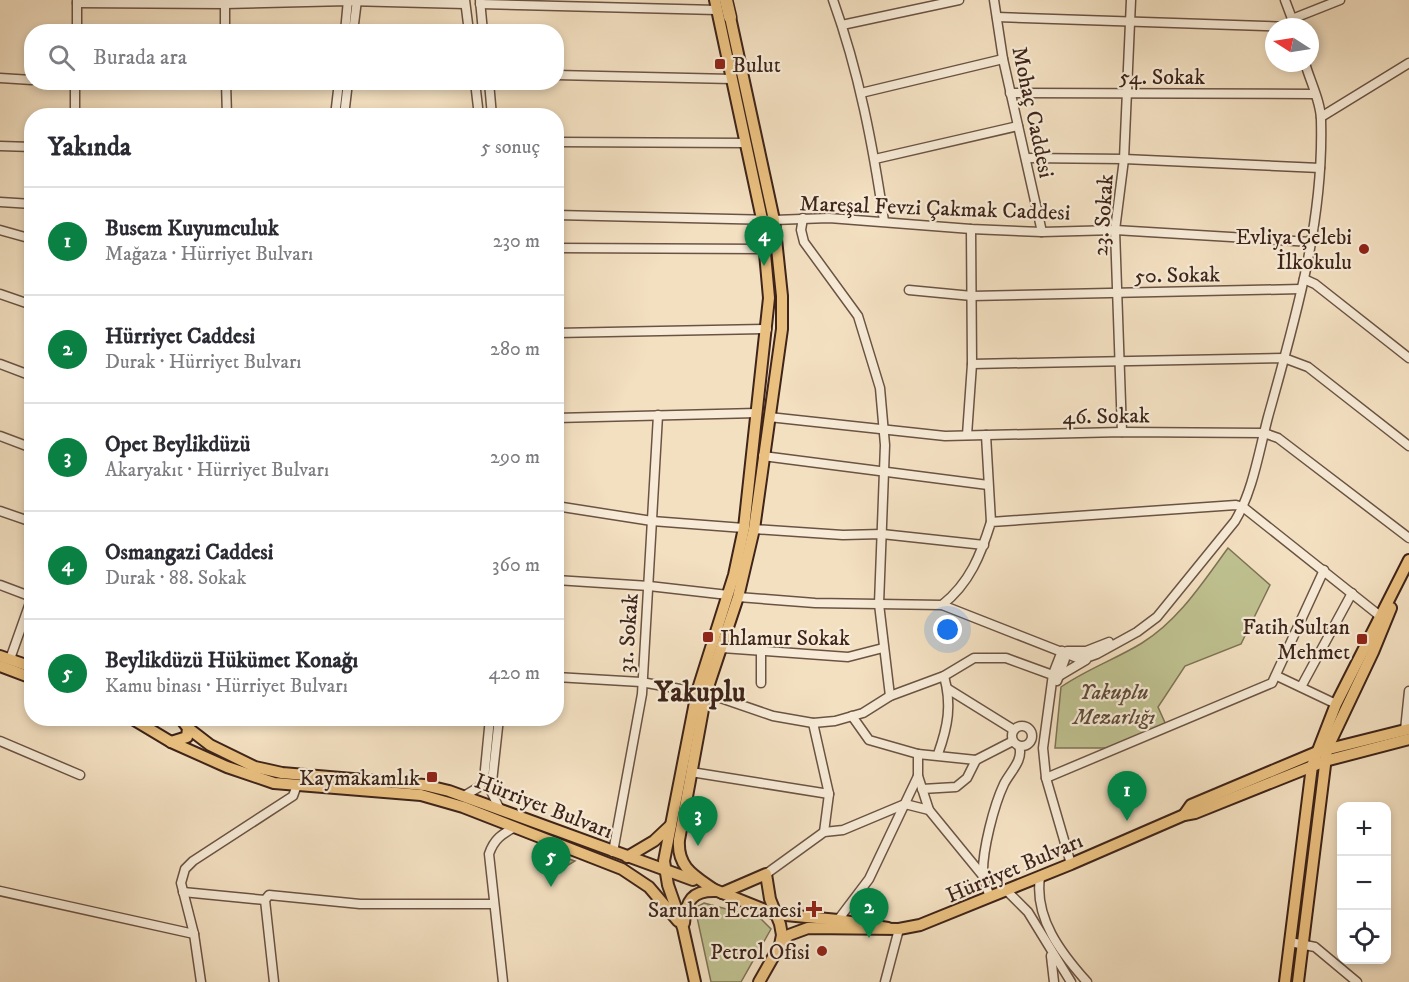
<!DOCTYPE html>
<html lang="tr">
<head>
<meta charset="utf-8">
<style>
	body { margin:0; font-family:"IM FELL DW Pica",serif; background:#f7f7f7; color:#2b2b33 }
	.controls { position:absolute; right:18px; bottom:18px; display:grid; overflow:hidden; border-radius:12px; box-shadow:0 3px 9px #0003 }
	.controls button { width:54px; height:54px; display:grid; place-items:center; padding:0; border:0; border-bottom:2px solid #e1e1e2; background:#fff; color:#2b2b33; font:30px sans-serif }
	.compass { position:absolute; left:1265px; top:18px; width:54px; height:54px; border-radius:50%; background:#fff; box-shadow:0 3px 9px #0003; rotate:282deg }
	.you { position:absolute; left:948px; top:630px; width:21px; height:21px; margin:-15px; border:4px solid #fff; border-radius:50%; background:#1a73e8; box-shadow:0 0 0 9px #1a73e833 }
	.badge { display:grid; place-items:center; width:39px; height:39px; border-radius:50%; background:#0b8043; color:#fff; font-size:20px; font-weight:700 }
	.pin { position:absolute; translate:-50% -50px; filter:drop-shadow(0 2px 3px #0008) }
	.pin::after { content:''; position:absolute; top:32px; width:21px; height:18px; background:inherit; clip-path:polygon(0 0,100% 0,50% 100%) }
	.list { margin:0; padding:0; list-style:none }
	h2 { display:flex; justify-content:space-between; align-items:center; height:78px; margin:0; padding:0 24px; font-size:26px }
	h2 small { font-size:20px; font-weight:400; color:#7c7c81 }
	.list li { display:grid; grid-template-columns:39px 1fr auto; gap:18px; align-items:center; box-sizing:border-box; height:108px; padding:0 24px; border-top:2px solid #e1e1e2 }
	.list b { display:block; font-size:22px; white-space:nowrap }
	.list p { margin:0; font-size:20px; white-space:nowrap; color:#7c7c81 }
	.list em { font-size:20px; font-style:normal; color:#7c7c81 }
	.icon { flex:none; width:33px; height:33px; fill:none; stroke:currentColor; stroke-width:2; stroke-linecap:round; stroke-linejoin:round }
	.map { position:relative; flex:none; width:1409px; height:982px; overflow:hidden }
	.search { position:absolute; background:#fff; box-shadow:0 3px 9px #0003; left:24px; top:24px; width:540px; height:66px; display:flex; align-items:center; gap:15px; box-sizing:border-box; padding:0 21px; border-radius:24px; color:#7c7c81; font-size:22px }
	.panel { position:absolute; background:#fff; box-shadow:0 3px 9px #0003; left:24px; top:108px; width:540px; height:618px; border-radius:24px }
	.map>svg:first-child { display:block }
</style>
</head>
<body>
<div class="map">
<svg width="1409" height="982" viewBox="0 0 1409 982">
	<rect width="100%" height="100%" fill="#f3e0c1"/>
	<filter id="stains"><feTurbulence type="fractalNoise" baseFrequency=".00333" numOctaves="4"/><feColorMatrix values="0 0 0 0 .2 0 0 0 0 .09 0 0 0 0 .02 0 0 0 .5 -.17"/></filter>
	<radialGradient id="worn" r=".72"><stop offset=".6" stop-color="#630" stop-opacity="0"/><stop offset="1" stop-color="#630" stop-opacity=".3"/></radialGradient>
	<g fill="#bfc190" stroke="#7e7255" stroke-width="1.5">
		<path d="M1228 548 1270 585 1241 644 1185 666 1158 707 1166 725 1119 748H1055L1061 687C1087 669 1116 659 1142 643 1179 620 1203 582 1228 548Z"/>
		<polygon points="544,851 575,861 560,870 549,867"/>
		<polygon points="704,903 760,918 771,929 741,982 711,982 695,908"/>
	</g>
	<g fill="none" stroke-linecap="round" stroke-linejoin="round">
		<g stroke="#6b5344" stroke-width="11">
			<g id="minor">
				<polyline points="225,0 225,32"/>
				<polyline points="465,0 469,32"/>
				<polyline points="480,0 483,32"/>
				<path d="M833 0C859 72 873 146 884 221"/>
				<polyline points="994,0 1003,59 1042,232"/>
				<polyline points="1285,0 1294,24"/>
				<polyline points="77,3 225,4 348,1 465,4"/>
				<polyline points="480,4 717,10"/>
				<polyline points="997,17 1292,27"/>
				<polyline points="1292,19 1340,0"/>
				<polyline points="842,25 959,0"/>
				<polyline points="77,32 77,0"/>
				<polyline points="345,32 348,0"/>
				<polyline points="353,32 357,0"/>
				<polyline points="556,75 732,79"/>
				<polyline points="0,78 32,80"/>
				<polyline points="226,82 227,116"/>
				<polyline points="475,82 479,116"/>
				<polyline points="489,82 492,116"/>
				<polyline points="861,93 1003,59"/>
				<polyline points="1010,93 1314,94"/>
				<polyline points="75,116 75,82"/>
				<polyline points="335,116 339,82"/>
				<polyline points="344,116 348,82"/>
				<polyline points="1321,117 1409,63"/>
				<polyline points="556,142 746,143"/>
				<polyline points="0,146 32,147"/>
				<polyline points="1026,158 1124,159 1320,168"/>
				<polyline points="875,159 1018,126"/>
				<polyline points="0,202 32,204"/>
				<polyline points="556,215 774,220 829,218 971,229 1042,232 1115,230 1311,242"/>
				<polyline points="803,218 801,230 804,242 858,316 880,388 885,445 879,604 890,696"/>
				<polyline points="0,230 32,239"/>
				<polyline points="556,248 766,249"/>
				<polyline points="1304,279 1315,284 1409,358"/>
				<polyline points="909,290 972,296 1301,289"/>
				<polyline points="0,294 32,305"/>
				<polyline points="556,333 767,329"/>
				<polyline points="0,364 32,376"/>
				<polyline points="972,364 1284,358 1308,367 1409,446"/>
				<polyline points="769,417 945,436 1122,432 1264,433 1278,438 1409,538"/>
				<polyline points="556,418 757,413"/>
				<polyline points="1122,432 1115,230 1124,159 1131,0"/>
				<polyline points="967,435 972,364 971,229"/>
				<polyline points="986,435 991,522"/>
				<polyline points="0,436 32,448"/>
				<polyline points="763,456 988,485"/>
				<polyline points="556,506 652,521 744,528"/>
				<polyline points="0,511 32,522"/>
				<polyline points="754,529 843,535 882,534 984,545"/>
				<polyline points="556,580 649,586 728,595"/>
				<polyline points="0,585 32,597"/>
				<path d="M738 597 815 603 942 605C970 583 981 554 991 522L1236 505 1243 507 1380 616"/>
				<path d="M942 605 1077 658 1083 659 1097 654 1137 632 1157 617 1235 521C1253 491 1259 451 1268 417 1295 320 1324 222 1321 120 1321 102 1310 81 1305 63"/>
				<polyline points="722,648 848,657 883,648"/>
				<polyline points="1062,651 1053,674 1043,748 1046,778 1071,864"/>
				<polyline points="1067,651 1086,651 1109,642"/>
				<polyline points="10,659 32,597"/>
				<polyline points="1059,676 1086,660"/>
				<polyline points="1277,676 1336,704"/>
				<polyline points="556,677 641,682 697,692"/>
				<polyline points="1057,681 1065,659 1062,651"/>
				<polyline points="761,683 761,653"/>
				<polyline points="1301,687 1352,593"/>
				<polyline points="948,689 1014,730"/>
				<polyline points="706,693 773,716 813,723 835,721 863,713 890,696 944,676 974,658 1006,658 1058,677"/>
				<polyline points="852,716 869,740 918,754 918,776 929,810"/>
				<polyline points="499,718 491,791 500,810"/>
				<polyline points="813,723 829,794 824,832"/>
				<circle cx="1022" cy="736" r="10"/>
				<polyline points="1405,730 1409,691"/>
				<polyline points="0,741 80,775"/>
				<polyline points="918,754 976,760"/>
				<path d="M938 754C948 726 952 705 944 676"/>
				<polyline points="691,772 829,794"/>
				<polyline points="1046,778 1272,683 1324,570"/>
				<polyline points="922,789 956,787 967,778 976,760 1013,741"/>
				<polyline points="464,796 479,787 484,780 490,718"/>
				<polyline points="905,804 929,810 983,876"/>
				<polyline points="613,852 642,694 658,415"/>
				<polyline points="766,874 824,832 843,830 905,804"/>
				<path d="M1040 877C1034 918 1061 953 1087 982"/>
				<polyline points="0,891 194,934"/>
				<polyline points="1007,891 1028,912 1071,982"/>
				<polyline points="183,892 265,900"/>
				<path d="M990 897C988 891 984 882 983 875 982 851 994 805 1004 784 1010 772 1024 760 1019 746"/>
				<polyline points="838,920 869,879 918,776"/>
				<polyline points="1290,942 1315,947 1357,982"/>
				<polyline points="1051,956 1054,982"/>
				<polyline points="201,982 194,934 181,883 185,869 193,861 293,796 297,785"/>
				<polyline points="274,982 265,900 269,895 360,904 493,904"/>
				<path d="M503 982 489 854C494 839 502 834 515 827"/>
				<polyline points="885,982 899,929"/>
			</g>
		</g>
		<g stroke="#3e241a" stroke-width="14">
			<g id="major">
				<polyline points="0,656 32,667"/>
				<polyline points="0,666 32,678"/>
				<polyline points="131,718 171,742 227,767 274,783 421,795 463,807 622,869 649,887 678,921"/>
				<polyline points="188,728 210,745 255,767 282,773 424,785 449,791 693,880"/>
				<polyline points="171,742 187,737 188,728 180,718"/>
				<polyline points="1184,815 1191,805 1317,752 1409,729"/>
				<polyline points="627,857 654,841 671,825"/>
				<polyline points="710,888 775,914 838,920 888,928"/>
				<path d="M716 891C695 876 677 868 679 840L706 693 738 597 754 529 782 329V296L774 220 730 17"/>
				<polyline points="722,893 766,874 770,899 780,924 782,935 780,945 759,982"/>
				<path d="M684 923C686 901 692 890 716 891"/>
				<polyline points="780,945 789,935 808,928 899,929 920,925 1071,864 1184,815 1195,813 1325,761 1409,739"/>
				<polyline points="695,982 683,928 668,885 664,861 697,692 734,575 744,528 769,298 762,219 715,0"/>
				<polyline points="1285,982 1312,766 1336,704 1409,560"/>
				<polyline points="1298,982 1327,749 1373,652 1391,608"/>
			</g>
		</g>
		<g stroke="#3e241a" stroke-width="15">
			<polyline id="highway" points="726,0 730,17"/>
		</g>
		<use href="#minor" stroke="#f7ebd7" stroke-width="8"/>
		<use href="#major" stroke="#eac080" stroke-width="10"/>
		<use href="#highway" stroke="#eac080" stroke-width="12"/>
	</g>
	<g fill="#8f2418" stroke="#f7ebd7" stroke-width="2">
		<rect x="714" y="58" width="12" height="12" rx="3"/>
		<circle cx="1364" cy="249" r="6"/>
		<rect x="702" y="631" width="12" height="12" rx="3"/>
		<rect x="1356" y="633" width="12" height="12" rx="3"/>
		<rect x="426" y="771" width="12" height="12" rx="3"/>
		<path d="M811 900h6v6h6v6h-6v6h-6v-6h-6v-6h6z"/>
		<circle cx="822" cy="951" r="6"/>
	</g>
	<g text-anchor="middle" stroke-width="4.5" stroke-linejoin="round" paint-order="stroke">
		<g font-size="22" fill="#3e241a" stroke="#f7ebd7" text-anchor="end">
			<text x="732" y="72" text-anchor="start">Bulut</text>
			<text x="1352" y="244">Evliya Çelebi<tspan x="1352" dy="25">İlkokulu</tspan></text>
			<text x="1350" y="634">Fatih Sultan<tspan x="1350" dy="25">Mehmet</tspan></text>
			<text x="720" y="645" text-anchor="start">Ihlamur Sokak</text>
			<text x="420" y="785">Kaymakamlık</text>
			<text x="802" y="917">Saruhan Eczanesi</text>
			<text x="810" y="959">Petrol Ofisi</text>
		</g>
		<g font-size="22" fill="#3e241a" stroke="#f7ebd7">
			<text x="1162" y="84">54. Sokak</text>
			<text transform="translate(1034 112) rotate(78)" y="8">Mohaç Caddesi</text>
			<text transform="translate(935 207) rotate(2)" y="8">Mareşal Fevzi Çakmak Caddesi</text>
			<text transform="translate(1102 215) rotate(-86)" y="8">23. Sokak</text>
			<text transform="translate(1177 274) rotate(-1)" y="8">50. Sokak</text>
			<text transform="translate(1106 415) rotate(-1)" y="8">46. Sokak</text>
			<text transform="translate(627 633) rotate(-86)" y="8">31. Sokak</text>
			<text transform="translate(544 805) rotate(21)" y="8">Hürriyet Bulvarı</text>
			<text transform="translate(1014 867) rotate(-23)" y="8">Hürriyet Bulvarı</text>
		</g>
		<g font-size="22" font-style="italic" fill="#5e4b38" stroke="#f7ebd7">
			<text x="1114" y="699">Yakuplu<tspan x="1114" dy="25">Mezarlığı</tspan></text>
		</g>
		<g font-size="28" font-weight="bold" fill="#3e241a" stroke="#f7ebd7">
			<text x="700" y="701">Yakuplu</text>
		</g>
	</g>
	<rect width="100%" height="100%" filter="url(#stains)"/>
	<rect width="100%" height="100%" fill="url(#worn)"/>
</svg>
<div class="controls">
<button>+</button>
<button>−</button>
<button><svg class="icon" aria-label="locate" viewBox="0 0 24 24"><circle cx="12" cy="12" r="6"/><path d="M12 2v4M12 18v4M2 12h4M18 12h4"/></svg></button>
</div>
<svg class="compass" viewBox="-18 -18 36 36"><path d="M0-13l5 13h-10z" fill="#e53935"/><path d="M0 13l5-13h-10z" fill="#7c7c81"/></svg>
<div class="you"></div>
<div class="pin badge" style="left:1127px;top:821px">1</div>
<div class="pin badge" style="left:869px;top:938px">2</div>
<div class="pin badge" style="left:698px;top:846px">3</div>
<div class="pin badge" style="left:764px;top:266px">4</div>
<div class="pin badge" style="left:551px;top:887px">5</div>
<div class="search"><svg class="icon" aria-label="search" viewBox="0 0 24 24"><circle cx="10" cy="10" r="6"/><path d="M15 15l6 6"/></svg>Burada ara</div>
<section class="panel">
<h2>Yakında<small>5 sonuç</small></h2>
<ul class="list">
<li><span class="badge">1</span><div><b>Busem Kuyumculuk</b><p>Mağaza · Hürriyet Bulvarı</p></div><em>230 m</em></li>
<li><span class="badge">2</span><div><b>Hürriyet Caddesi</b><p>Durak · Hürriyet Bulvarı</p></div><em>280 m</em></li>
<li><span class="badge">3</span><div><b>Opet Beylikdüzü</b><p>Akaryakıt · Hürriyet Bulvarı</p></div><em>290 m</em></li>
<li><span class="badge">4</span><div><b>Osmangazi Caddesi</b><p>Durak · 88. Sokak</p></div><em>360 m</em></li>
<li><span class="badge">5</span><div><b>Beylikdüzü Hükümet Konağı</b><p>Kamu binası · Hürriyet Bulvarı</p></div><em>420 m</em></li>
</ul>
</section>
</div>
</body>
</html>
